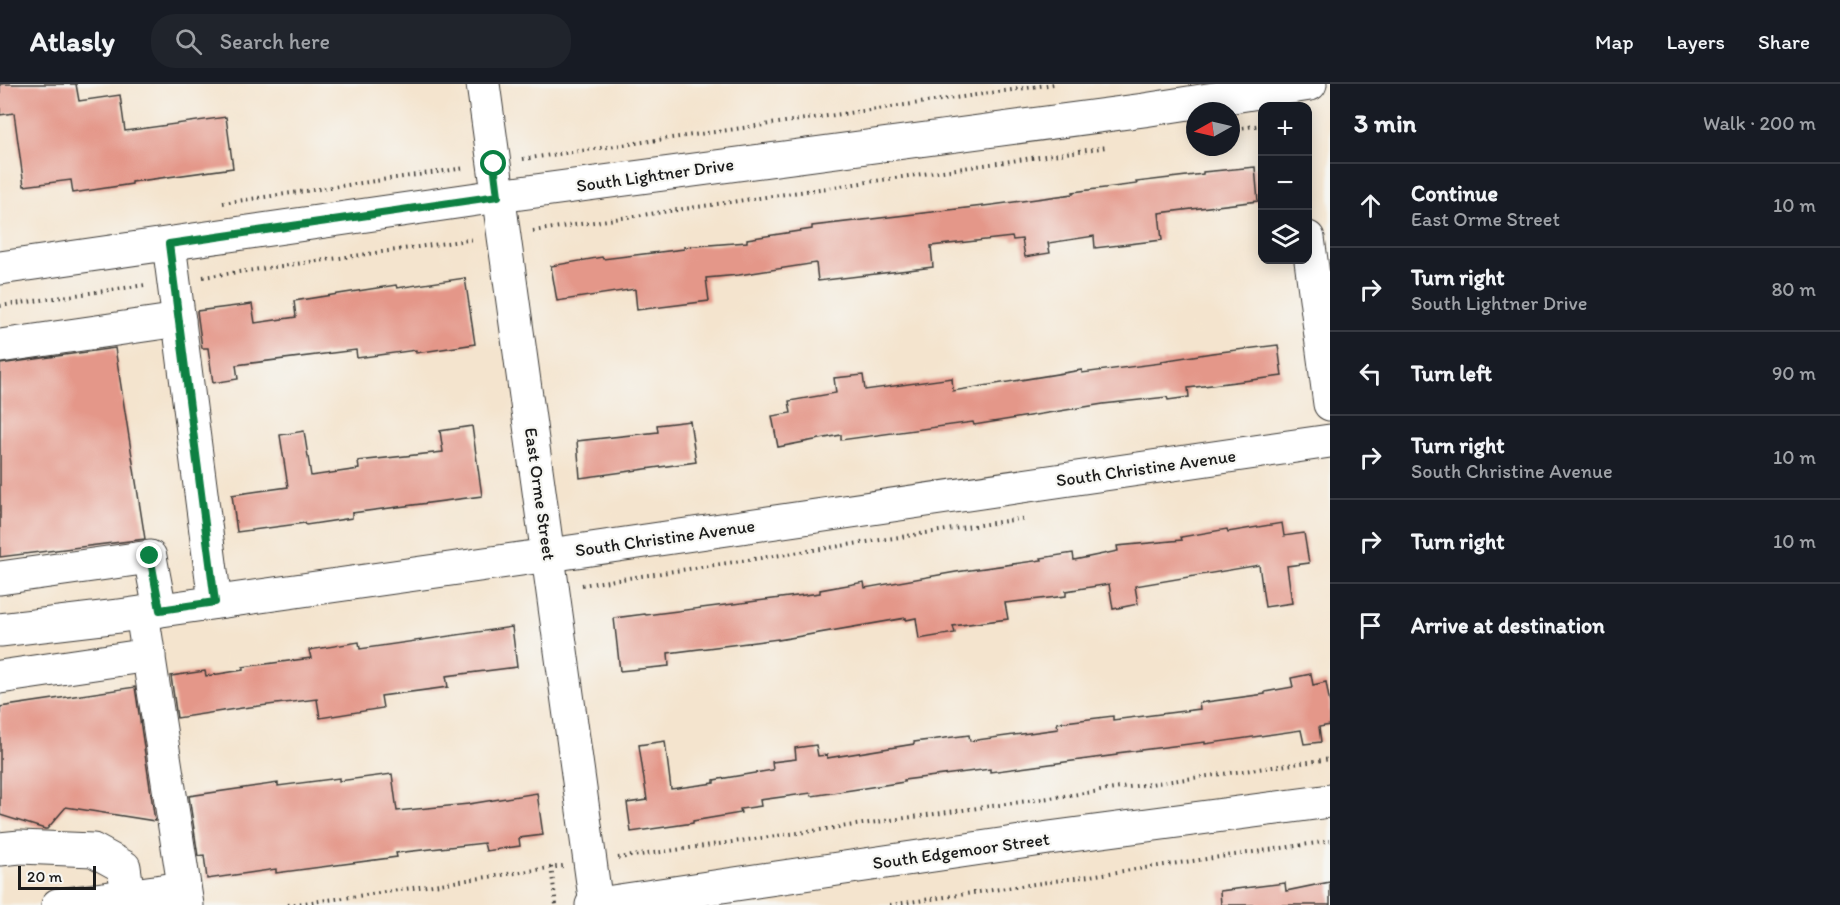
<!DOCTYPE html>
<html lang="en">
<head>
<meta charset="utf-8">
<style>
	body { margin:0; font-family:Itim,sans-serif; background:#20242c; color:#f1f3f6 }
	.controls { position:absolute; right:18px; top:18px; display:grid; overflow:hidden; border-radius:12px; box-shadow:0 3px 15px #0003 }
	.controls button { width:54px; height:54px; display:grid; place-items:center; padding:0; border:0; border-bottom:2px solid #363941; background:#171b24; color:#f1f3f6; font:30px sans-serif }
	.compass { position:absolute; left:1186px; top:18px; width:54px; height:54px; border-radius:50%; background:#171b24; box-shadow:0 3px 15px #0003; rotate:262deg }
	.scale { position:absolute; left:18px; bottom:15px; width:78px; box-sizing:border-box; padding-left:6px; border:3px solid #1c1c1c; border-top:0; font-size:16px; line-height:21px; white-space:nowrap; color:#1c1c1c; -webkit-text-stroke:4px #f6f6f2; paint-order:stroke }
	.stop { position:absolute; width:18px; height:18px; margin:-14px; border:4px solid #0b8043; border-radius:50%; background:#fff }
	.stop.end { background:#0b8043; border-color:#fff; box-shadow:0 2px 6px #0008 }
	.list { margin:0; padding:0; list-style:none }
	h2 { display:flex; justify-content:space-between; align-items:center; height:78px; margin:0; padding:0 24px; font-size:26px }
	h2 small { font-size:20px; font-weight:400; color:#9ea1a6 }
	.list li { display:grid; grid-template-columns:39px 1fr auto; gap:18px; align-items:center; box-sizing:border-box; height:84px; padding:0 24px; border-top:2px solid #363941 }
	.list b { display:block; font-size:22px; white-space:nowrap }
	.list p { margin:0; font-size:20px; white-space:nowrap; color:#9ea1a6 }
	.list em { font-size:20px; font-style:normal; color:#9ea1a6 }
	.icon { flex:none; width:33px; height:33px; fill:none; stroke:currentColor; stroke-width:2; stroke-linecap:round; stroke-linejoin:round }
	.map { position:relative; flex:none; width:1330px; height:821px; overflow:hidden }
	header { display:flex; align-items:center; gap:36px; box-sizing:border-box; height:84px; padding:0 30px; background:#171b24; border-bottom:2px solid #363941 }
	header strong { font-size:28px }
	nav { display:flex; gap:33px; margin-inline-start:auto; font-size:21px }
	.search { width:420px; height:54px; background:#20242c; display:flex; align-items:center; gap:15px; box-sizing:border-box; padding:0 21px; border-radius:24px; color:#9ea1a6; font-size:22px }
	main { display:flex }
	aside { flex:1; background:#171b24 }
	.map>svg:first-child { display:block }
</style>
</head>
<body>
<header>
<strong>Atlasly</strong>
<div class="search"><svg class="icon" aria-label="search" viewBox="0 0 24 24"><circle cx="10" cy="10" r="6"/><path d="M15 15l6 6"/></svg>Search here</div>
<nav><a>Map</a><a>Layers</a><a>Share</a></nav>
</header>
<main>
<div class="map">
<svg width="1330" height="821" viewBox="0 0 1330 821">
	<rect width="100%" height="100%" fill="#f6f6f2"/>
	<filter id="ink" filterUnits="userSpaceOnUse"><feTurbulence type="fractalNoise" baseFrequency=".0167" numOctaves="2"/><feDisplacementMap in="SourceGraphic" scale="12" xChannelSelector="R" yChannelSelector="G"/><feConvolveMatrix kernelMatrix="1 2 1 2 8 2 1 2 1" color-interpolation-filters="sRGB"/></filter>
	<filter id="wash" filterUnits="userSpaceOnUse"><feTurbulence type="fractalNoise" baseFrequency=".008" numOctaves="4" result="noise"/><feDisplacementMap in="SourceGraphic" scale="24" xChannelSelector="R" yChannelSelector="G"/><feGaussianBlur stdDeviation="1.35" result="paint"/><feColorMatrix in="noise" values="0 0 0 0 0 0 0 0 0 0 0 0 0 0 0 0 0 1.4 0 .05"/><feComposite in="paint" operator="in"/></filter>
	<g filter="url(#wash)">
		<rect width="100%" height="100%" fill="#f4e4ce"/>
		<g id="blocks">
			<g fill="#e49789">
				<polygon points="0,0 76,0 79,17 120,11 125,47 226,33 233,84 132,98 132,100 73,109 71,96 24,102 14,29 0,31"/>
				<polygon points="1255,83 1258,117 1159,129 1162,156 1095,164 1094,152 1048,159 1050,169 1025,173 1022,155 1013,156 1012,153 931,162 933,183 818,197 816,179 739,191 706,194 709,217 637,226 635,205 557,217 551,182 602,173 603,175 684,165 684,163 747,158 747,155 812,145 812,142 992,121 1073,110 1073,108 1137,100 1136,98 1203,90 1203,88"/>
				<polygon points="465,194 475,260 416,269 416,266 357,274 356,266 236,281 238,295 213,299 208,264 202,264 197,227 252,220 255,239 296,233 294,217 396,201 397,204"/>
				<polygon points="1278,261 1282,292 1188,304 1189,313 1168,316 1167,313 1103,320 974,341 973,338 841,356 841,351 778,363 772,332 791,329 789,317 836,309 834,294 863,291 865,306 952,294 953,307 1082,286 1082,289 1162,279 1161,277 1212,269"/>
				<polygon points="115,264 145,455 0,473 0,280"/>
				<polygon points="690,337 696,378 580,394 577,357 658,348 657,341"/>
				<polygon points="472,342 482,412 352,429 352,434 306,441 305,439 237,448 232,411 288,403 280,351 304,347 311,392 359,385 358,377 443,368 440,347"/>
				<polygon points="1282,439 1284,452 1304,449 1309,479 1287,482 1292,519 1265,523 1259,481 1135,502 1138,520 1113,525 1109,500 1066,507 1066,512 1005,519 1008,535 953,542 955,549 919,555 916,534 906,536 906,534 778,556 778,555 668,569 669,582 620,587 614,534 645,530 646,531 820,509 820,506 864,498 865,504 956,488 1042,476 1041,474 1073,469 1074,476 1118,467 1117,462 1182,456 1181,453 1227,445 1228,448"/>
				<polygon points="512,543 517,583 446,592 448,603 381,612 383,624 320,634 317,615 242,624 177,634 171,592 205,587 206,592 243,586 243,583 311,574 309,566 359,558 360,565"/>
				<polygon points="1311,590 1313,601 1326,598 1330,620 1330,641 1319,643 1321,658 1304,660 1301,646 1205,660 1205,658 1117,669 1117,671 990,688 990,685 904,696 904,698 812,712 811,709 760,716 761,722 740,725 741,729 693,737 693,739 631,748 627,719 647,716 639,661 665,657 671,705 714,699 714,696 773,686 772,678 796,675 795,664 816,661 818,672 827,671 827,674 914,660 914,658 969,651 970,657 1058,645 1057,639 1113,632 1113,636 1200,625 1199,619 1265,610 1265,608 1293,603 1291,594"/>
				<polygon points="135,603 155,737 66,723 47,745 45,745 0,731 0,623"/>
				<polygon points="392,690 397,727 469,720 537,709 543,751 519,754 520,762 486,767 484,759 396,769 397,773 276,789 276,785 207,795 204,771 198,772 189,712 278,699 278,702 339,694 339,697"/>
				<polygon points="1330,798 1330,821 1221,821 1220,807 1285,799 1286,807"/>
			</g>
		</g>
	</g>
	<g filter="url(#ink)">
		<use href="#blocks" fill-opacity="0" stroke="#3c3a37" stroke-width="1.5"/>
		<g fill="none" stroke-linecap="round" stroke-linejoin="round">
			<g stroke="#3c3a37" stroke-width="35">
				<g id="minor">
					<polyline points="483,0 596,821"/>
					<polyline points="1308,154 1330,320"/>
					<polyline points="169,160 215,518"/>
					<polyline points="0,184 498,112 1144,26 1310,0"/>
					<polyline points="0,262 179,236"/>
					<polyline points="0,494 150,473 160,526"/>
					<polyline points="142,529 187,821"/>
					<polyline points="0,546 119,532 577,467 1330,357"/>
					<polyline points="0,593 149,571"/>
					<polyline points="0,765 20,763 93,766 124,783 128,812"/>
					<polyline points="58,821 184,804"/>
					<polyline points="592,821 1049,754 1330,717"/>
				</g>
			</g>
			<g stroke="#3c3a37" stroke-width="4" stroke-dasharray="1.5 4.5" stroke-linecap="butt">
				<polyline points="1231,45 1262,41"/>
				<polyline points="523,75 1054,0"/>
				<polyline points="223,119 465,84"/>
				<polyline points="533,147 1107,63"/>
				<polyline points="203,193 475,155"/>
				<polyline points="0,222 145,201"/>
				<polyline points="582,501 1026,434"/>
				<polyline points="618,774 1330,675"/>
				<polyline points="551,783 556,821"/>
				<polyline points="288,821 344,814 563,782"/>
				<polyline points="890,821 1330,757"/>
			</g>
			<use href="#minor" stroke="#fff" stroke-width="33"/>
		</g>
	</g>
	<g fill="none" stroke-linecap="round" stroke-linejoin="round" filter="url(#ink)">
		<polyline stroke="#0b8043" stroke-width="8" points="150,472 160,526 215,518 169,160 498,112 494,80"/>
	</g>
	<g text-anchor="middle" stroke-width="4.5" stroke-linejoin="round" paint-order="stroke">
		<g font-size="18" fill="#1c1c1c" stroke="#f6f6f2">
			<text transform="translate(655 91) rotate(-8)" y="6">South Lightner Drive</text>
			<text transform="translate(1146 384) rotate(-8)" y="6">South Christine Avenue</text>
			<text transform="translate(540 410) rotate(82)" y="6">East Orme Street</text>
			<text transform="translate(665 454) rotate(-8)" y="6">South Christine Avenue</text>
			<text transform="translate(961 767) rotate(-8)" y="6">South Edgemoor Street</text>
		</g>
	</g>
</svg>
<div class="controls">
<button>+</button>
<button>−</button>
<button><svg class="icon" aria-label="layers" viewBox="0 0 24 24"><path d="M12 4l9 5-9 5-9-5zM3 14l9 5 9-5"/></svg></button>
</div>
<svg class="compass" viewBox="-18 -18 36 36"><path d="M0-13l5 13h-10z" fill="#e53935"/><path d="M0 13l5-13h-10z" fill="#9ea1a6"/></svg>
<div class="scale">20 m</div>
<div class="stop" style="left:494px;top:80px"></div>
<div class="stop end" style="left:150px;top:472px"></div>
</div>
<aside>
<h2>3 min<small>Walk · 200 m</small></h2>
<ul class="list">
<li><svg class="icon" aria-label="ahead" viewBox="0 0 24 24"><path d="M12 20V5M6 11l6-6 6 6"/></svg><div><b>Continue</b><p>East Orme Street</p></div><em>10 m</em></li>
<li><svg class="icon" aria-label="right" viewBox="0 0 24 24"><path d="M7 20v-9h11M14 6l5 5-5 5"/></svg><div><b>Turn right</b><p>South Lightner Drive</p></div><em>80 m</em></li>
<li><svg class="icon" aria-label="left" viewBox="0 0 24 24"><path d="M17 20v-9H6M10 6l-5 5 5 5"/></svg><div><b>Turn left</b></div><em>90 m</em></li>
<li><svg class="icon" aria-label="right" viewBox="0 0 24 24"><path d="M7 20v-9h11M14 6l5 5-5 5"/></svg><div><b>Turn right</b><p>South Christine Avenue</p></div><em>10 m</em></li>
<li><svg class="icon" aria-label="right" viewBox="0 0 24 24"><path d="M7 20v-9h11M14 6l5 5-5 5"/></svg><div><b>Turn right</b></div><em>10 m</em></li>
<li><svg class="icon" aria-label="arrive" viewBox="0 0 24 24"><path d="M6 21V4h12l-3 4 3 4H6"/></svg><div><b>Arrive at destination</b></div></li>
</ul>
</aside>
</main>
</body>
</html>
